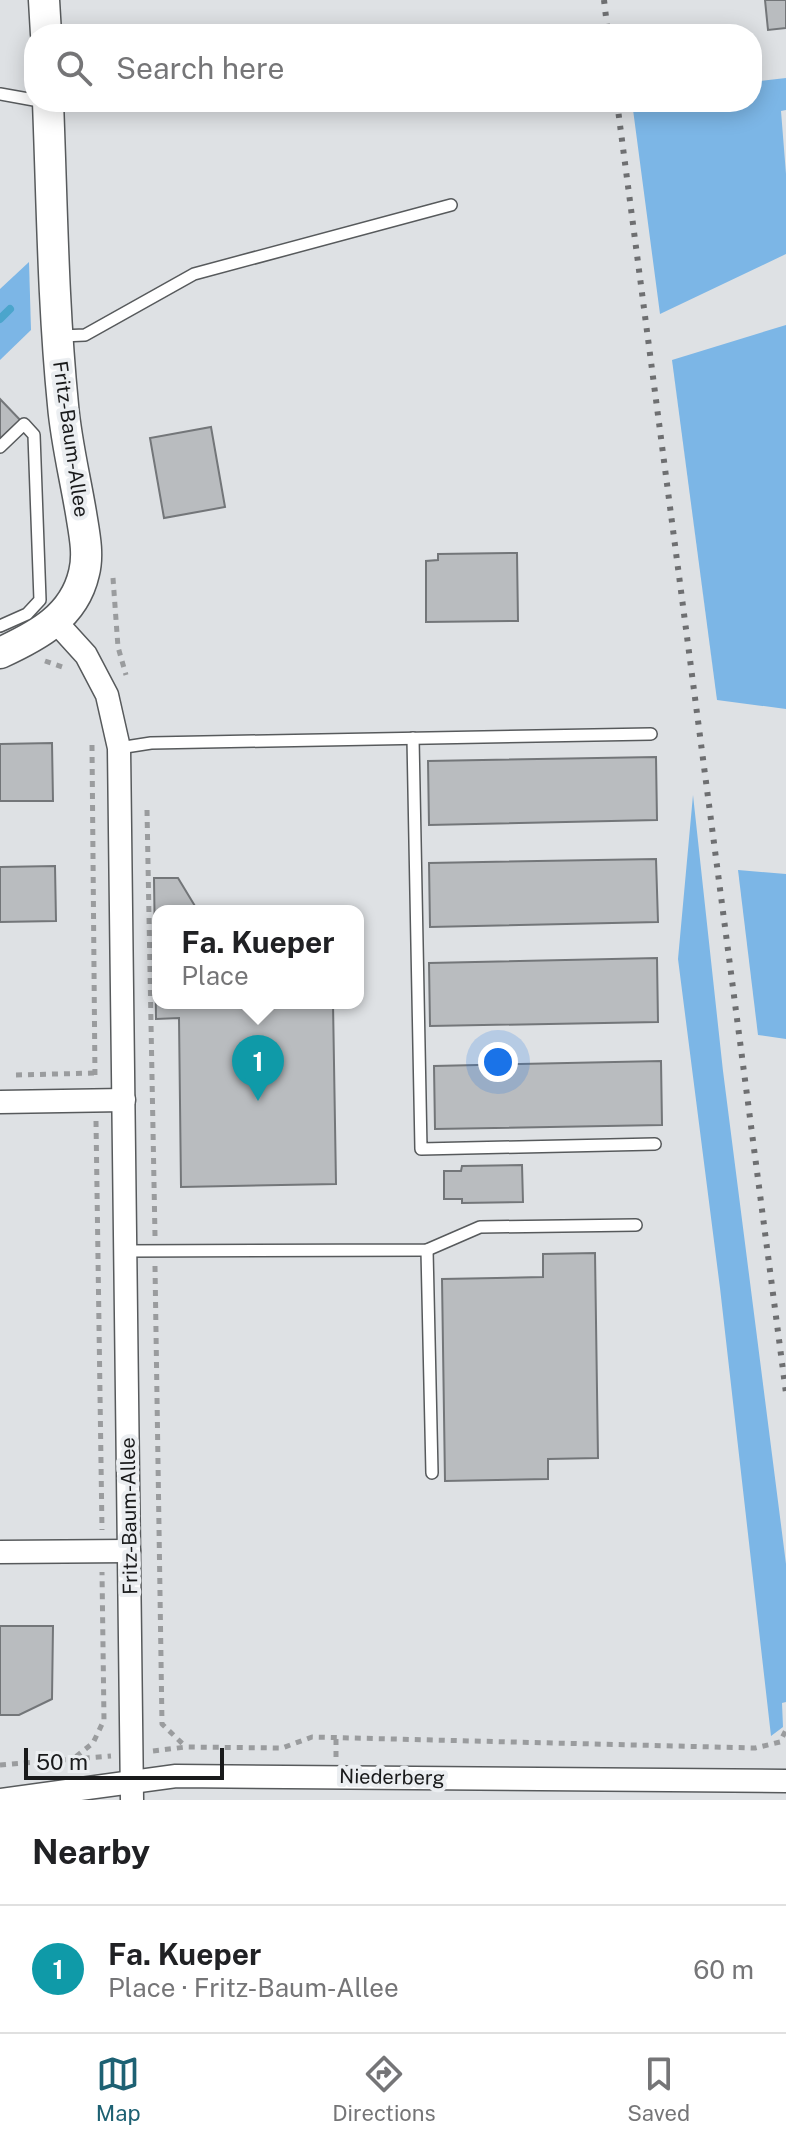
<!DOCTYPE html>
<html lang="en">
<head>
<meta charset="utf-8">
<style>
	body { margin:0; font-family:"Public Sans",sans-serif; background:#f2f2f2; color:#202124 }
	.scale { position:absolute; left:24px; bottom:20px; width:200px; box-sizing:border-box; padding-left:8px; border:4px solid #191a1b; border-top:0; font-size:22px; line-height:28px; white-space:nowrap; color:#191a1b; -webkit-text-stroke:6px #ebeef1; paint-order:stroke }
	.you { position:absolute; left:498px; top:1062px; width:28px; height:28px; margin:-20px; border:6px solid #fff; border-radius:50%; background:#1a73e8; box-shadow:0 0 0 12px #1a73e833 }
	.badge { display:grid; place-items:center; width:52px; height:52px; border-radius:50%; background:#1d6173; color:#fff; font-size:26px; font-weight:700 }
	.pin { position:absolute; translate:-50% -66px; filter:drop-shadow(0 2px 4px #0008) }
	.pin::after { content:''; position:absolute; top:42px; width:28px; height:24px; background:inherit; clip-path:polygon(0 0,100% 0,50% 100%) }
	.popup { position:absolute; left:152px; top:905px; width:212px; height:104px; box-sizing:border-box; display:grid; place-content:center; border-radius:16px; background:#fff; filter:drop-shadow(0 2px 6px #0005); font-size:26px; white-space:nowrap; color:#757577 }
	.popup b { font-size:30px; color:#202124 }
	.popup::after { content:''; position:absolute; left:50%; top:100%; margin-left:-16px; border:16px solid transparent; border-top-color:#fff }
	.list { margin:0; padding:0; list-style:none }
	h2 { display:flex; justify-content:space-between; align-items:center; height:104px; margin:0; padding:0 32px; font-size:34px }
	h2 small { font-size:26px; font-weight:400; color:#757577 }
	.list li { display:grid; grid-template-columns:52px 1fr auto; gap:24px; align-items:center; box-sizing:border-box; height:128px; padding:0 32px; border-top:2px solid #e0e0e0 }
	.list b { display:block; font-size:30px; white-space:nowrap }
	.list p { margin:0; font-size:26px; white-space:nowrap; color:#757577 }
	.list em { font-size:26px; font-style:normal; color:#757577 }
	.icon { flex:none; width:44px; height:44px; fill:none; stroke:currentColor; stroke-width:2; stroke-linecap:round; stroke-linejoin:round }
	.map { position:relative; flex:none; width:786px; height:1800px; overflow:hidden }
	.search { position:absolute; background:#fff; box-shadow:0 4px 20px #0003; left:24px; right:24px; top:24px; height:88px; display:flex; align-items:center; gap:20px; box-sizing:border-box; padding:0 28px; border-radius:32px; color:#757577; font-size:30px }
	.sheet { height:232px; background:#fff }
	nav { display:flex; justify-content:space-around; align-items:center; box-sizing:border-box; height:112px; border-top:2px solid #e0e0e0; background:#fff; font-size:22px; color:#757577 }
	nav a { display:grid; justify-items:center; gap:4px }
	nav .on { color:#1d6173 }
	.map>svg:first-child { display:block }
</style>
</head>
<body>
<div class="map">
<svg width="786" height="1800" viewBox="0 0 786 1800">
	<rect width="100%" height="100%" fill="#dee1e4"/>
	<g fill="#7cb6e6">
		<polygon points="786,78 786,110 781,111 786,174 786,254 660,314 632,102 752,102 752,82"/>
		<polygon points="29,262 31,330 0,360 0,289"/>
		<polygon points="786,325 786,709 717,700 672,360"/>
		<polygon points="693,795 723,1071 786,1564 786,1702 782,1703 783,1727 771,1736 720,1288 678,959"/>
		<polygon points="738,870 786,874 786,1039 758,1035"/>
	</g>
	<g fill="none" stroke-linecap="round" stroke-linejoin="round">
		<polyline stroke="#4ba5cc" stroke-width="8" points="0,319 10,309"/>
	</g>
	<g fill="#b9bcbf" stroke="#737679" stroke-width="2">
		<polygon points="765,0 786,0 786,28 768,30"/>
		<polygon points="0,399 24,424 0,447"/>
		<polygon points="211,427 225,507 164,518 150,438"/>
		<polygon points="517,553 518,621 426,622 426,561 438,560 438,554"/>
		<polygon points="52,743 53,801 0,801 0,744"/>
		<polygon points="656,757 657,820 429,825 428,761"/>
		<polygon points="656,859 658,922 430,927 429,863"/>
		<polygon points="55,866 56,921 0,922 0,867"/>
		<polygon points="154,878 178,878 198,911 158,911 158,1003 333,1003 336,1184 181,1187 179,1018 156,1019"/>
		<polygon points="657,958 658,1022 430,1026 429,963"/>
		<polygon points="661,1061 662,1125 435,1129 434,1066"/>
		<polygon points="522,1165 523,1202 462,1203 462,1199 444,1199 444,1171 461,1171 462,1166"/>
		<polygon points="595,1253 598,1458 548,1459 548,1479 445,1481 442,1279 543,1277 543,1254"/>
		<polygon points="0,1626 53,1626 52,1699 19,1715 0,1715"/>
	</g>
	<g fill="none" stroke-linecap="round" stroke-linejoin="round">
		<g stroke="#575a5c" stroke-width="14">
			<g id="lane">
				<polyline points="0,94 34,100"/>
				<polyline points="61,336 85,335 194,274 451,205"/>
				<polyline points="0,447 24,424 34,435 40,600 27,614 0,626"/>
				<polyline points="413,738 421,1149 655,1144"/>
				<polyline points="119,748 151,743 651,734"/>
				<polyline points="427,1250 432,1473"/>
				<polyline points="126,1251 427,1250 480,1227 636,1225"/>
			</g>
		</g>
		<g stroke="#575a5c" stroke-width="25">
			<g id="street">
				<polyline points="56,622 86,655 107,695 119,748 132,1800"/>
				<polyline points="0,1102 124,1100"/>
				<polyline points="0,1552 129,1551"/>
				<polyline points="0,1800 176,1776 786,1781"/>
			</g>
		</g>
		<g stroke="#575a5c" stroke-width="33">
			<g id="secondary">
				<polyline points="44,0 46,34"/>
				<path d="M0 653C37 636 74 617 84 573 89 554 84 532 81 513 75 477 66 441 63 405 53 305 52 203 48 102"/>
			</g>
		</g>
		<g stroke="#9a9c9e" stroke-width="5" stroke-dasharray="6 6" stroke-linecap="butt">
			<polyline points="29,53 30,83"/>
			<polyline points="113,578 118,647 126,675"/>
			<polyline points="45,661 65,668"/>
			<polyline points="92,745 95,1079"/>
			<polyline points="147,810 155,1236"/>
			<polyline points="16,1075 95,1073"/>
			<polyline points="96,1121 102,1530"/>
			<polyline points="155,1266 162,1724 186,1747"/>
			<polyline points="153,1751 186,1747 282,1748 312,1737 755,1748 780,1742 786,1730"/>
			<polyline points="336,1757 336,1738"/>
			<polyline points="0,1765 111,1756"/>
			<polyline points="74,1767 73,1759 93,1743 104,1720 102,1572"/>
		</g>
		<use href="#lane" stroke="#fff" stroke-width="11"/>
		<use href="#street" stroke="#fff" stroke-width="22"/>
		<use href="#secondary" stroke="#fff" stroke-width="30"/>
		<g stroke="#6e6f71" stroke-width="6" stroke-dasharray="4 8" stroke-linecap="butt">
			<polyline points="604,0 608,34"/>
			<polyline points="617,102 786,1393"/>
		</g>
	</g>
	<g text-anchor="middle" stroke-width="8" stroke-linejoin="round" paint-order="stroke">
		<g font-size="20" fill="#191a1b" stroke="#ebeef1">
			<text transform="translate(71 439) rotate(82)" y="7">Fritz-Baum-Allee</text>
			<text transform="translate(129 1516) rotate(-91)" y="7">Fritz-Baum-Allee</text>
			<text transform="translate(392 1777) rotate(1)" y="7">Niederberg</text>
		</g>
	</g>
</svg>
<div class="scale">50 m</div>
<div class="you"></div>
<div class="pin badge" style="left:258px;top:1101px;background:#0f9aa8">1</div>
<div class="popup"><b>Fa. Kueper</b>Place</div>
<div class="search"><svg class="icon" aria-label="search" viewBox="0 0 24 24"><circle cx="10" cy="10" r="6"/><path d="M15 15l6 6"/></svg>Search here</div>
</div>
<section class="sheet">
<h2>Nearby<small></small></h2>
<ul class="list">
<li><span class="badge" style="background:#0f9aa8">1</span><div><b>Fa. Kueper</b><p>Place · Fritz-Baum-Allee</p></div><em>60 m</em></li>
</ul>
</section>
<nav>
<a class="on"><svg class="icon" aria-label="map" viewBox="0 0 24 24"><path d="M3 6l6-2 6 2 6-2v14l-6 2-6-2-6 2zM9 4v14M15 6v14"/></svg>Map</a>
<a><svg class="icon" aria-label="directions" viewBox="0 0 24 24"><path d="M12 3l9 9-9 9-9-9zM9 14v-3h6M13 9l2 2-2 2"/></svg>Directions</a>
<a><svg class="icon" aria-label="saved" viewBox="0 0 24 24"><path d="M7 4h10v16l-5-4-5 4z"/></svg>Saved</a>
</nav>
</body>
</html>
